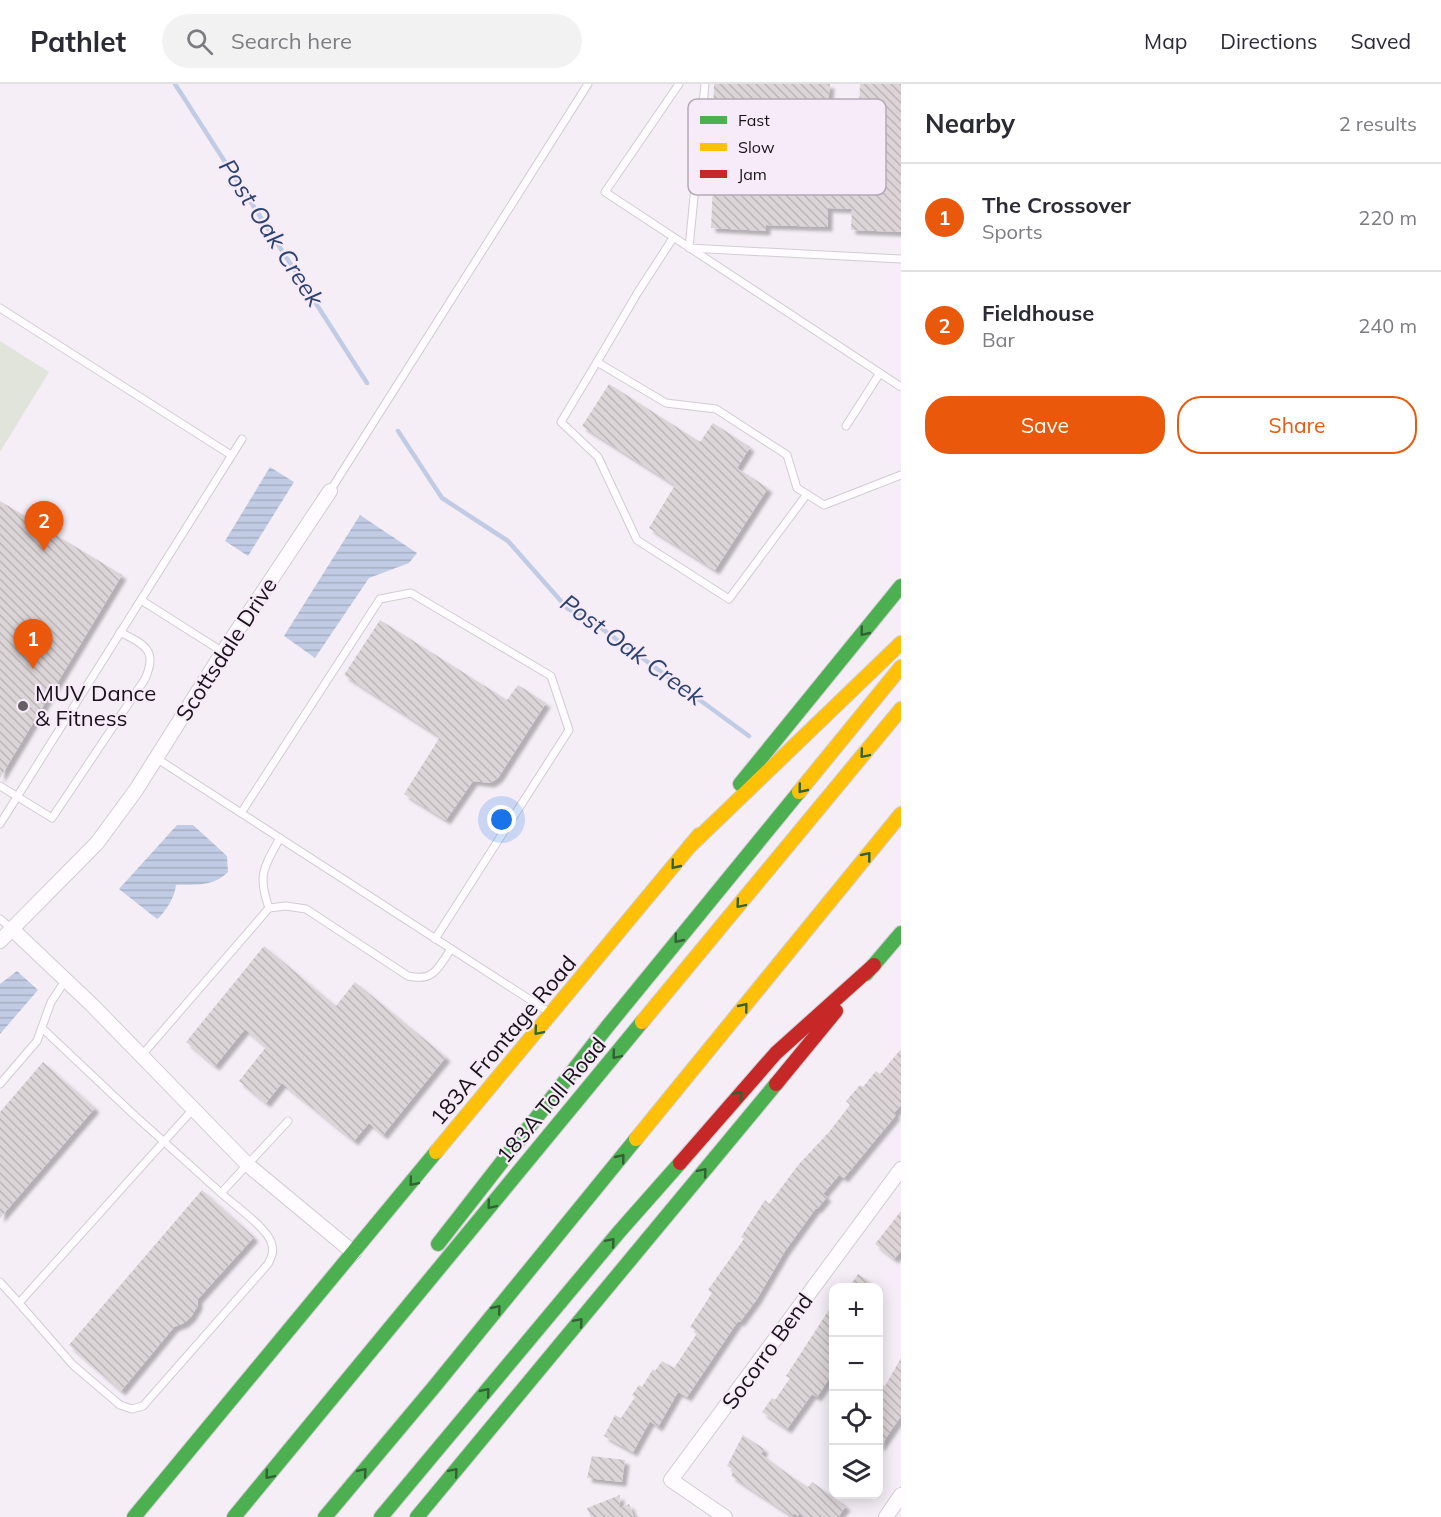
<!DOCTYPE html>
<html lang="en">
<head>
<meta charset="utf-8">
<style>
	body { margin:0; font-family:Mulish,sans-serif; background:#f2f2f3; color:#2b2b33 }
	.controls { position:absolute; right:18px; bottom:18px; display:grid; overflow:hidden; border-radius:12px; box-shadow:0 3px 15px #0003 }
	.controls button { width:54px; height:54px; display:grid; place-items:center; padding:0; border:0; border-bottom:2px solid #e1e1e2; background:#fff; color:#2b2b33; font:30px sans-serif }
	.you { position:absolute; left:502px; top:736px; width:21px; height:21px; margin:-15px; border:4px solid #fff; border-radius:50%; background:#1a73e8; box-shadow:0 0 0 9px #1a73e833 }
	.badge { display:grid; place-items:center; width:39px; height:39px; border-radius:50%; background:#ea580c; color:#fff; font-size:20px; font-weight:700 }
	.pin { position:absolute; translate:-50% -50px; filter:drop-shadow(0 2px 3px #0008) }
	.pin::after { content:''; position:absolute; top:32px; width:21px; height:18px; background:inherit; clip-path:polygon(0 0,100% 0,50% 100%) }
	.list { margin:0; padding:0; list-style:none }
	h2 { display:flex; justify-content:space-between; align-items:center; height:78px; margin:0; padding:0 24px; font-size:26px }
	h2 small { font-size:20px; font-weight:400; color:#7c7c81 }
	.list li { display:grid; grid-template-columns:39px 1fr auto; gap:18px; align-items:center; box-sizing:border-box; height:108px; padding:0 24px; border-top:2px solid #e1e1e2 }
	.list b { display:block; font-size:22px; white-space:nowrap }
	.list p { margin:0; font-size:20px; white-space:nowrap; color:#7c7c81 }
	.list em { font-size:20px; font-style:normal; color:#7c7c81 }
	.actions { display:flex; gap:12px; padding:18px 24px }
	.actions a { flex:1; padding:14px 0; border:2px solid #ea580c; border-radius:24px; text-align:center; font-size:21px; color:#ea580c }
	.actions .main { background:#ea580c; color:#fff }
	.icon { flex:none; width:33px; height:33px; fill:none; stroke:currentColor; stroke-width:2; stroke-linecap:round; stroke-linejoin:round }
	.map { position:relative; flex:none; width:901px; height:1433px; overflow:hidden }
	header { display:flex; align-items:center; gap:36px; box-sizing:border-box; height:84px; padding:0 30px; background:#fff; border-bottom:2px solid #e1e1e2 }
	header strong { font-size:28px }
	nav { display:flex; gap:33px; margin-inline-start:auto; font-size:21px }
	.search { width:420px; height:54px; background:#f2f2f3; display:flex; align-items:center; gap:15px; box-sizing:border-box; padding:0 21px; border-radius:33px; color:#7c7c81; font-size:22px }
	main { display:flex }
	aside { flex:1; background:#fff }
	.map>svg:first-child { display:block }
</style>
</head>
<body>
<header>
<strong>Pathlet</strong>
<div class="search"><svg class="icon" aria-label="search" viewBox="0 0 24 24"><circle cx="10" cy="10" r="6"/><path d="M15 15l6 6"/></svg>Search here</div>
<nav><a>Map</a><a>Directions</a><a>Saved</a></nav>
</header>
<main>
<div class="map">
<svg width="901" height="1433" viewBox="0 0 901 1433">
	<defs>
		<pattern id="water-rules" width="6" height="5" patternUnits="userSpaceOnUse" patternTransform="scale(1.5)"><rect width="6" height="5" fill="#c1cce4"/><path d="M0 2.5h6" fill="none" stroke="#a5aec3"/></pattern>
		<pattern id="building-back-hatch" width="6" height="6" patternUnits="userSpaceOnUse" patternTransform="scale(1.5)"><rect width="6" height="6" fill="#dcd5d8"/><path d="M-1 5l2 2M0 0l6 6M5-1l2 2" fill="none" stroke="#bcb6b9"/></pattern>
		<filter id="shadow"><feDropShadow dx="4.5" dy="4.5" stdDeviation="1.5" flood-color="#0004"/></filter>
	</defs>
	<rect width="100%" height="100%" fill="#f5eef6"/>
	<polygon fill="#e1e4da" points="0,257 49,288 0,368"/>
	<g fill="url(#water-rules)">
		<polygon points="270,383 294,398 248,472 225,457"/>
		<polygon points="360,431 417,469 409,479 369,494 315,574 284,552"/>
		<path d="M177 741H193L227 772 228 788C213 803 196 800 176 801 175 812 166 828 157 835L119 805Z"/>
		<polygon points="17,887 38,906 0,950 0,900"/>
	</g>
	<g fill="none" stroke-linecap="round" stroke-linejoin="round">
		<g stroke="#c1cce4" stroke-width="4.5">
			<polyline points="175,0 367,299"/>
			<polyline points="398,347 442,414 508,457 568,525 586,533 749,652"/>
		</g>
	</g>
	<g fill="url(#building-back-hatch)" filter="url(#shadow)">
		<polygon points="714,0 830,0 828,22 859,23 860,0 901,0 901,148 851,146 852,125 828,124 828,143 766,141 766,147 711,144 716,36 713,36"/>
		<polygon points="609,300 700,358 713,339 750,363 737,384 768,404 715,486 649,444 675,401 582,342"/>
		<polygon points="0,417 122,491 0,694"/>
		<polygon points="380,536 507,616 518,601 546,619 498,694 490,699 473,697 446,736 404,710 440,653 344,591"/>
		<polygon points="264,862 336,922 355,898 446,973 383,1051 369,1039 354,1057 282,999 266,1019 239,997 266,963 245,945 215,982 186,958"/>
		<polygon points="901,965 901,1021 894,1029 896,1031 844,1094 839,1091 823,1110 827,1113 817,1125 816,1124 785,1167 757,1215 740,1238 738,1237 687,1313 678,1308 658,1343 650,1337 633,1368 604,1352 615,1331 621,1334 635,1313 632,1311 639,1301 642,1303 653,1285 655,1287 662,1277 674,1284 698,1248 690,1243 712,1209 708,1206 744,1155 741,1153 765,1116 769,1120 799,1080 829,1048 850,1021 846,1017 860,1001 863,1003 876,987 880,990"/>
		<polygon points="43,978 95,1024 0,1134 0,1028"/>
		<polygon points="202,1106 254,1153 198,1215 198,1221 191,1233 184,1239 174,1243 121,1307 69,1261"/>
		<polygon points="901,1127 901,1167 894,1175 875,1160"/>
		<polygon points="858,1190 878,1203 849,1203"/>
		<polygon points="834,1218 834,1287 817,1313 812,1310 787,1345 762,1328 772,1314 775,1316 790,1294 786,1292"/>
		<polygon points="901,1274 901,1332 879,1364 879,1307 882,1301 885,1302"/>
		<polygon points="743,1351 764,1365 761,1370 788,1390 808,1403 812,1398 846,1422 838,1433 805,1433 799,1429 798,1432 794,1429 792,1432 731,1392 734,1386 727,1382"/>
		<polygon points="592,1372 625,1376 622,1398 587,1394"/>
		<polygon points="620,1411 619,1424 629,1420 634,1433 591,1433 587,1424"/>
	</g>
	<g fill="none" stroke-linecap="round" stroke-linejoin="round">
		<g stroke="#d1ccd2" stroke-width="9">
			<g id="lane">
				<polyline points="679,0 605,108 901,303"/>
				<polyline points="705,0 689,164 901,175"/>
				<polyline points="673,154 638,208 597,278 666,319 716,325 787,371 797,404 824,421 901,391"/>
				<polyline points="0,224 231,371"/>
				<polyline points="597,278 561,338 598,373 637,456 729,515 807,410"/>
				<polyline points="846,342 880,289"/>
				<polyline points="330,407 588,0"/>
				<polyline points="141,516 223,568"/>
				<polyline points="156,674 549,928"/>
				<path d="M0 702 52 734 145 595C158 566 145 561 120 548"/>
				<polyline points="241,729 380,515 411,509 551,592 569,646 435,855"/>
				<polyline points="0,740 242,355"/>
				<path d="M269 824 286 822 306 825 408 892C434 898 438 884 451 865"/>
				<polyline points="0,835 12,845"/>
				<polyline points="42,944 132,1029 221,1109"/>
				<path d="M142 971 269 824C257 791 264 783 280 754"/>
				<polyline points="0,1000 37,957 51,918 65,897"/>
				<path d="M194 1024 19 1219 73 1281 120 1321 132 1325 143 1322 268 1180C271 1174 274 1169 272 1161 269 1145 234 1121 221 1109L288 1037"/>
				<polyline points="0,1198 19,1219"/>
			</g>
		</g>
		<g stroke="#d1ccd2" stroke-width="16">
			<g id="street">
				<polyline points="12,845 92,921 248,1081 354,1169"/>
				<polyline points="0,857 97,759 136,706 223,568 330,407"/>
				<polyline points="725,1433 671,1396 901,1085"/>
				<polyline points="886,1433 901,1411"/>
			</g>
		</g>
		<g stroke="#d1ccd2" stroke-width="16">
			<g id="fast">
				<polyline points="740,700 901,502"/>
				<polyline points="866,890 901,849"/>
				<polyline points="438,1160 607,943 799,708"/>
				<polyline points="134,1433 436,1068"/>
				<polyline points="234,1433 642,938"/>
				<polyline points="325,1433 434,1303 636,1055"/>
				<polyline points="381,1433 619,1148 680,1079"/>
				<polyline points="417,1433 776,1000"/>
			</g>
		</g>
		<g stroke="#d1ccd2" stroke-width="16">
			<g id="slow">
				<polyline points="799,708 901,583"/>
				<polyline points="690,762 901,559"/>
				<polyline points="642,938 901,625"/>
				<polyline points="636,1055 901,730"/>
				<polyline points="436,1068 699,751"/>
			</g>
		</g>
		<g stroke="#d1ccd2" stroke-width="16">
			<g id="jam">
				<polyline points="776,1000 836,927"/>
				<polyline points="680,1079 776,969 874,881"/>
			</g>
		</g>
		<use href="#lane" stroke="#fefcfe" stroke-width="7"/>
		<use href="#street" stroke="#fefcfe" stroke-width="14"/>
		<use href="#fast" stroke="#4caf50" stroke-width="14"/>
		<use href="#slow" stroke="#ffc107" stroke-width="14"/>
		<use href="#jam" stroke="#c62828" stroke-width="14"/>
	</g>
	<defs><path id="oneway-chevron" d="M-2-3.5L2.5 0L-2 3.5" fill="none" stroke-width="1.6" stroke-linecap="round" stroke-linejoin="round" transform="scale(1.5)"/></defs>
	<g stroke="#326134">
		<use href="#oneway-chevron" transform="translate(864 548) rotate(129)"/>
		<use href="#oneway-chevron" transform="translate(864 670) rotate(130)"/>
		<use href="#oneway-chevron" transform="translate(802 705) rotate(129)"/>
		<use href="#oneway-chevron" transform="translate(867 772) rotate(-51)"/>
		<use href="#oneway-chevron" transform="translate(675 781) rotate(129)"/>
		<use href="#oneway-chevron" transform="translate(740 820) rotate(130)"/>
		<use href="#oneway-chevron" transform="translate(678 855) rotate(129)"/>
		<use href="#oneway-chevron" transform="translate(744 923) rotate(-51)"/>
		<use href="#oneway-chevron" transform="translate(538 947) rotate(130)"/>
		<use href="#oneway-chevron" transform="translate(616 971) rotate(130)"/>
		<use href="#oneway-chevron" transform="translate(739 1011) rotate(-49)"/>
		<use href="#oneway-chevron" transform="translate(621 1074) rotate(-51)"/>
		<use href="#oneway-chevron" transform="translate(703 1088) rotate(-50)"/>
		<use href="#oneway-chevron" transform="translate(413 1098) rotate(130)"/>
		<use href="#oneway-chevron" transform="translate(491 1121) rotate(130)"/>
		<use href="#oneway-chevron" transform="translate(611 1158) rotate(-50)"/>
		<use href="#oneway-chevron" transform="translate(497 1225) rotate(-51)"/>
		<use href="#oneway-chevron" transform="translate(579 1238) rotate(-50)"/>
		<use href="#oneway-chevron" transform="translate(486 1308) rotate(-50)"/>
		<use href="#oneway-chevron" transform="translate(363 1388) rotate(-50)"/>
		<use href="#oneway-chevron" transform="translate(454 1388) rotate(-50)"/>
		<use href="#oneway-chevron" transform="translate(269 1391) rotate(130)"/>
	</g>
	<circle fill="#656066" stroke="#f7ebf9" stroke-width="2" cx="23" cy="622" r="6"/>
	<g text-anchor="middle" stroke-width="4.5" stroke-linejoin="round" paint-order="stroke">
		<g font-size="22" fill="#171318" stroke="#f7ebf9">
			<text transform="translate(226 565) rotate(-57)" y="8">Scottsdale Drive</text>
			<text transform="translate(503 956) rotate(-50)" y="8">183A Frontage Road</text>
			<text transform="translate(551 1016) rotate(-50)" y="8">183A Toll Road</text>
			<text transform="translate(767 1267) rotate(-54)" y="8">Socorro Bend</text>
		</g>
		<g font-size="22" fill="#171318" stroke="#f7ebf9" text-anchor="start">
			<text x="35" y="617">MUV Dance<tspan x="35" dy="25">&amp; Fitness</tspan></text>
		</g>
		<g font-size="24" font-style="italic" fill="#2b426e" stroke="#f7ebf9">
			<text transform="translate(271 149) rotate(57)" y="8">Post Oak Creek</text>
			<text transform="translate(632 566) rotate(36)" y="8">Post Oak Creek</text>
		</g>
	</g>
	<rect x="688" y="15" width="198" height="96" rx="9" fill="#f7ebf9" stroke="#b4aab6" stroke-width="1.5"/>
	<rect x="700" y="32" width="27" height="8" fill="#4caf50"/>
	<rect x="700" y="59" width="27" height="8" fill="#ffc107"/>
	<rect x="700" y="86" width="27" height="8" fill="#c62828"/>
	<g font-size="16" fill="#171318">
		<text x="738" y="42">Fast</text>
		<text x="738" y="69">Slow</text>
		<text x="738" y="96">Jam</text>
	</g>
</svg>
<div class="controls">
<button>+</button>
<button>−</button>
<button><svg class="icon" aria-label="locate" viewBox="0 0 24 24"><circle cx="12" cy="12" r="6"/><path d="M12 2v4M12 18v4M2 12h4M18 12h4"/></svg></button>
<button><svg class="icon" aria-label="layers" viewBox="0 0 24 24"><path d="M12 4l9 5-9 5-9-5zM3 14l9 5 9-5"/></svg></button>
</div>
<div class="you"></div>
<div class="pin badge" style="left:33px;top:585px">1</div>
<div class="pin badge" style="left:44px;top:467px">2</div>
</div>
<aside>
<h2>Nearby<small>2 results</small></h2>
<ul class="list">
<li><span class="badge">1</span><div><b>The Crossover</b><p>Sports</p></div><em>220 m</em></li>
<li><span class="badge">2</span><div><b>Fieldhouse</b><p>Bar</p></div><em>240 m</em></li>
</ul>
<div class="actions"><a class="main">Save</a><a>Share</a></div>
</aside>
</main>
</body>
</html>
